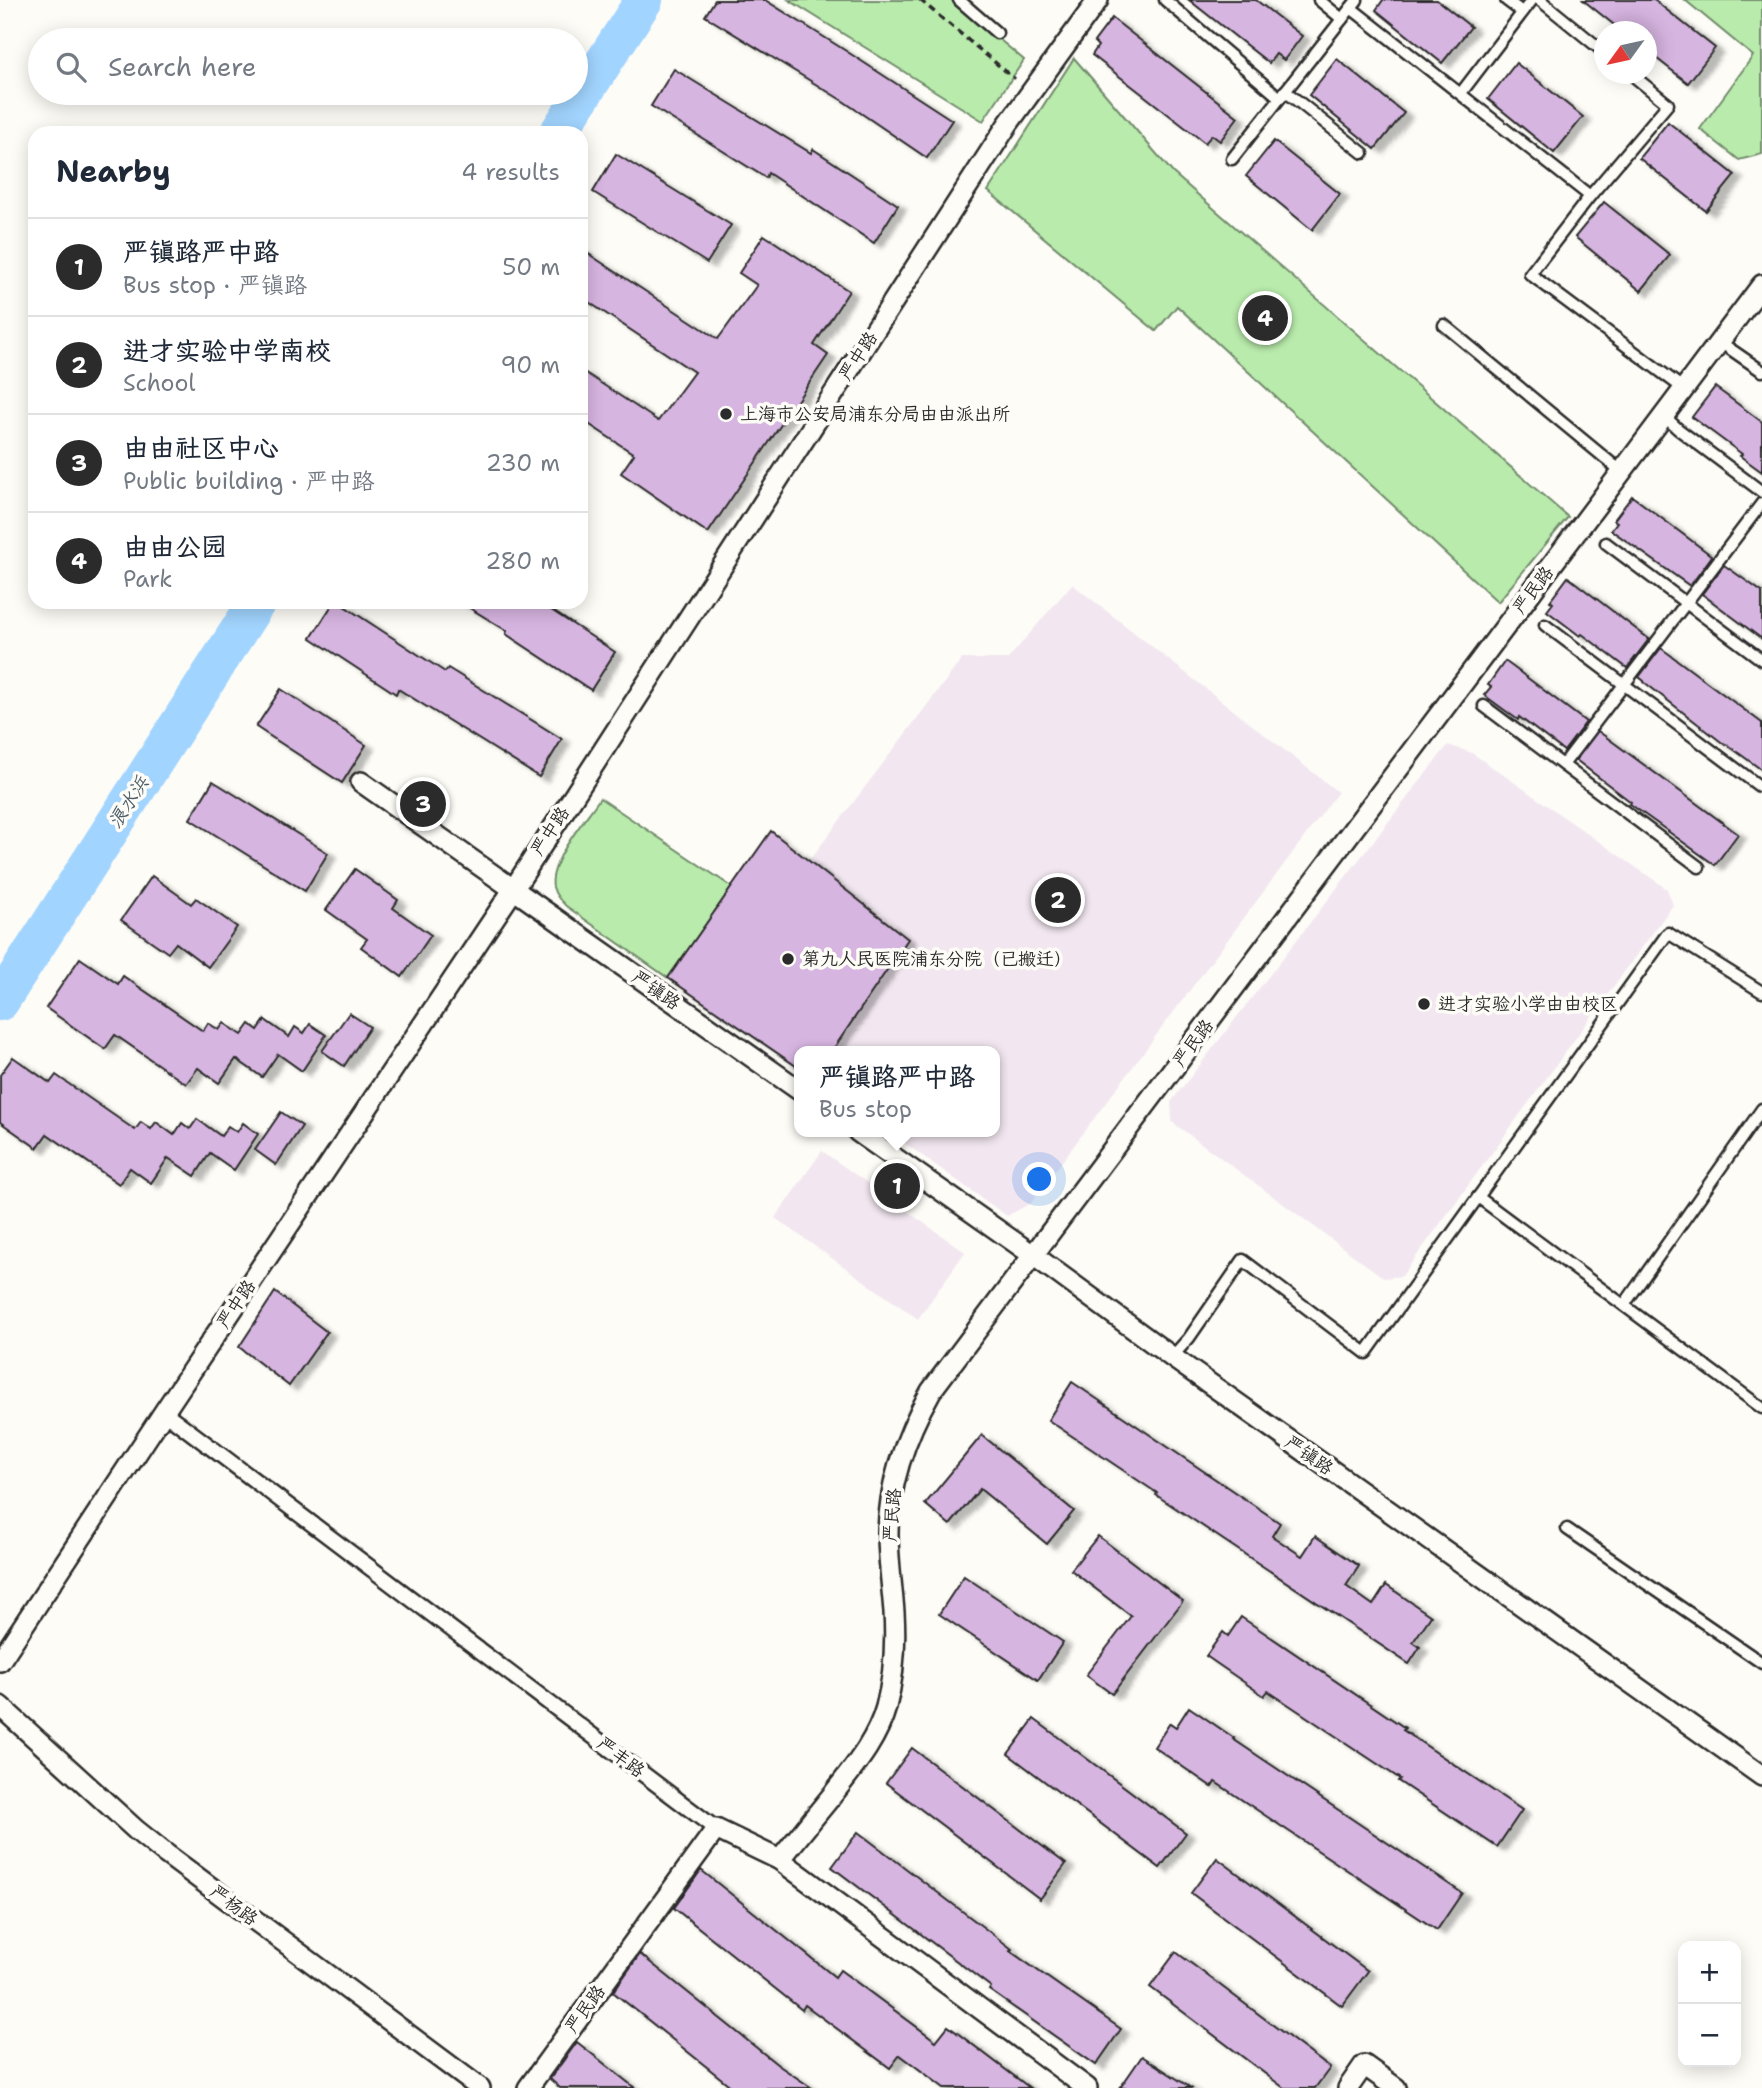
<!DOCTYPE html>
<html lang="en">
<head>
<meta charset="utf-8">
<style>
	body { margin:0; font-family:"Shantell Sans","LXGW WenKai TC",sans-serif; background:#f6f6f7; color:#1f2937 }
	.controls { position:absolute; right:21px; bottom:21px; display:grid; overflow:hidden; border-radius:14px; box-shadow:0 4px 18px #0003 }
	.controls button { width:63px; height:63px; display:grid; place-items:center; padding:0; border:0; border-bottom:2px solid #e0e1e3; background:#fff; color:#1f2937; font:35px sans-serif }
	.compass { position:absolute; left:1594px; top:21px; width:63px; height:63px; border-radius:50%; background:#fff; box-shadow:0 4px 18px #0003; rotate:237deg }
	.you { position:absolute; left:1040px; top:1180px; width:24px; height:24px; margin:-18px; border:5px solid #fff; border-radius:50%; background:#1a73e8; box-shadow:0 0 0 10px #1a73e833 }
	.badge { display:grid; place-items:center; width:46px; height:46px; border-radius:50%; background:#2b2b2b; color:#fff; font-size:23px; font-weight:700 }
	.pin { position:absolute; translate:-50% -50%; border:4px solid #fff; box-shadow:0 2px 7px #0006 }
	.popup { position:absolute; left:794px; top:1046px; width:206px; height:91px; box-sizing:border-box; display:grid; place-content:center; border-radius:14px; background:#fff; filter:drop-shadow(0 2px 5px #0005); font-size:23px; white-space:nowrap; color:#747a83 }
	.popup b { font-size:26px; color:#1f2937 }
	.popup::after { content:''; position:absolute; left:50%; top:100%; margin-left:-14px; border:14px solid transparent; border-top-color:#fff }
	.list { margin:0; padding:0; list-style:none }
	h2 { display:flex; justify-content:space-between; align-items:center; height:91px; margin:0; padding:0 28px; font-size:30px }
	h2 small { font-size:23px; font-weight:400; color:#747a83 }
	.list li { display:grid; grid-template-columns:46px 1fr auto; gap:21px; align-items:center; box-sizing:border-box; height:98px; padding:0 28px; border-top:2px solid #e0e1e3 }
	.list b { display:block; font-size:26px; white-space:nowrap }
	.list p { margin:0; font-size:23px; white-space:nowrap; color:#747a83 }
	.list em { font-size:23px; font-style:normal; color:#747a83 }
	.icon { flex:none; width:38px; height:38px; fill:none; stroke:currentColor; stroke-width:2; stroke-linecap:round; stroke-linejoin:round }
	.map { position:relative; flex:none; width:1762px; height:2088px; overflow:hidden }
	.search { position:absolute; background:#fff; box-shadow:0 4px 18px #0003; left:28px; top:28px; width:560px; height:77px; display:flex; align-items:center; gap:18px; box-sizing:border-box; padding:0 24px; border-radius:38px; color:#747a83; font-size:26px }
	.panel { position:absolute; background:#fff; box-shadow:0 4px 18px #0003; left:28px; top:126px; width:560px; height:483px; border-radius:21px }
	.map>svg:first-child { display:block }
</style>
</head>
<body>
<div class="map">
<svg width="1762" height="2088" viewBox="0 0 1762 2088">
	<defs>
		<filter id="shadow"><feDropShadow dx="8" dy="4.5" stdDeviation="2" flood-color="#0004"/></filter>
	</defs>
	<rect width="100%" height="100%" fill="#fdfcf7"/>
	<filter id="ink" filterUnits="userSpaceOnUse"><feTurbulence type="fractalNoise" baseFrequency=".0143" numOctaves="2"/><feDisplacementMap in="SourceGraphic" scale="14" xChannelSelector="R" yChannelSelector="G"/><feConvolveMatrix kernelMatrix="1 2 1 2 8 2 1 2 1" color-interpolation-filters="sRGB"/></filter>
	<g filter="url(#ink)">
		<g fill="#f2e7f0">
			<polygon points="1072,584 1338,792 1031,1203 1007,1216 889,1132 995,1132 995,1051 832,1051 908,939 809,861 962,659 1008,659"/>
			<polygon points="1448,745 1472,753 1667,889 1673,905 1402,1276 1384,1278 1172,1122 1171,1102"/>
			<polygon points="822,1151 965,1252 918,1319 775,1218"/>
		</g>
		<g fill="#b9ebac" stroke="#728b6c" stroke-width="2">
			<polygon points="789,0 952,0 1024,60 983,121"/>
			<polygon points="1685,0 1762,0 1762,154 1739,160 1700,129 1753,56"/>
			<polygon points="1074,58 1173,173 1568,517 1498,602 1177,306 1156,331 988,191"/>
			<path d="M600 798 732 887 668 978 566 906C560 900 555 895 553 887 548 862 586 819 600 798Z"/>
		</g>
		<g fill="none" stroke-linecap="round" stroke-linejoin="round">
			<g stroke="#a1d4fe" stroke-width="38">
				<polyline points="558,133 644,0"/>
				<polyline points="0,1002 257,602"/>
			</g>
		</g>
		<g fill="#d7b5e1" stroke="#2b2b2b" stroke-width="2" filter="url(#shadow)">
			<polygon points="715,0 765,0 843,49 952,120 927,158 843,101 705,16"/>
			<polygon points="1189,0 1256,0 1302,36 1284,60 1276,54 1269,63"/>
			<polygon points="1383,0 1437,0 1471,27 1442,63 1376,10"/>
			<polygon points="1583,0 1654,0 1715,48 1688,83 1647,51 1647,32 1623,32"/>
			<polygon points="1112,18 1238,117 1220,141 1212,135 1205,143 1092,55 1098,46 1094,42"/>
			<polygon points="1337,59 1404,113 1375,149 1309,95"/>
			<polygon points="1516,63 1583,117 1554,153 1488,99"/>
			<polygon points="674,69 811,153 813,149 898,205 874,243 768,173 766,178 651,106"/>
			<polygon points="1668,122 1735,175 1706,211 1639,158"/>
			<polygon points="1274,141 1340,194 1312,230 1246,176"/>
			<polygon points="616,154 731,225 707,263 593,192"/>
			<polygon points="1604,202 1670,255 1641,291 1575,237"/>
			<polygon points="764,235 849,291 814,345 828,355 708,533 621,473 634,454 581,419 581,370 658,421 694,372 581,297 581,249 718,339 757,285 739,273"/>
			<polygon points="1715,387 1762,422 1762,472 1740,456 1742,454 1692,417"/>
			<polygon points="1632,496 1712,556 1690,586 1611,530 1617,522 1614,520"/>
			<polygon points="1724,565 1762,592 1762,639 1702,594"/>
			<polygon points="1568,577 1649,639 1627,668 1582,634 1580,636 1547,611 1553,603 1550,601"/>
			<polygon points="334,602 338,602 445,672 448,668 562,739 539,777 398,689 396,694 311,638"/>
			<polygon points="460,602 539,602 615,652 591,690 506,634 507,631"/>
			<polygon points="1661,648 1762,723 1762,770 1726,744 1725,745 1644,682 1644,681 1639,677"/>
			<polygon points="1505,661 1586,722 1564,751 1519,717 1518,720 1484,695 1491,687 1488,685"/>
			<polygon points="281,689 366,745 342,783 256,727"/>
			<polygon points="1598,731 1738,834 1715,865 1630,804 1631,802 1576,760"/>
			<polygon points="213,781 328,853 305,891 190,819"/>
			<polygon points="771,831 908,939 832,1051 799,1051 799,1068 668,978"/>
			<polygon points="355,869 398,900 393,908 431,935 402,977 361,947 367,939 326,910"/>
			<polygon points="152,876 191,904 196,898 237,927 208,967 176,943 168,953 121,920"/>
			<polygon points="80,958 118,984 123,976 203,1031 208,1023 219,1030 224,1023 242,1035 250,1024 258,1030 265,1020 289,1037 295,1027 304,1033 310,1024 326,1035 302,1071 278,1054 262,1077 236,1059 219,1083 198,1068 186,1084 115,1035 105,1049 46,1008"/>
			<polygon points="349,1013 370,1027 344,1066 322,1051"/>
			<polygon points="13,1057 50,1083 56,1075 135,1130 141,1122 151,1129 156,1122 174,1135 182,1123 190,1129 197,1119 221,1136 228,1126 237,1132 243,1123 258,1134 234,1170 210,1153 195,1176 168,1158 151,1183 130,1168 119,1184 47,1134 37,1148 0,1122 0,1075"/>
			<polygon points="281,1112 302,1126 276,1165 255,1150"/>
			<polygon points="275,1292 327,1332 289,1386 239,1347"/>
			<polygon points="1072,1382 1280,1523 1272,1536 1302,1556 1315,1536 1359,1566 1346,1586 1373,1605 1386,1585 1431,1616 1413,1642 1420,1647 1409,1664 1156,1495 1157,1493 1048,1420"/>
			<polygon points="982,1435 1074,1511 1047,1544 980,1489 950,1525 925,1504"/>
			<polygon points="1098,1536 1183,1601 1112,1694 1086,1675 1131,1616 1071,1570"/>
			<polygon points="964,1576 1063,1642 1038,1680 939,1614"/>
			<polygon points="1241,1617 1405,1728 1403,1730 1522,1810 1497,1847 1398,1781 1400,1779 1268,1691 1264,1696 1206,1656 1223,1632 1228,1636"/>
			<polygon points="1189,1707 1234,1738 1233,1739 1462,1893 1437,1930 1215,1782 1212,1787 1154,1747 1170,1723 1176,1727"/>
			<polygon points="1034,1719 1186,1833 1160,1868 1008,1754"/>
			<polygon points="912,1748 1066,1864 1040,1899 886,1783"/>
			<polygon points="858,1832 1012,1949 1010,1951 1121,2029 1096,2065 989,1990 991,1987 832,1867"/>
			<polygon points="1217,1858 1368,1971 1342,2006 1191,1893"/>
			<polygon points="701,1870 835,1977 840,1970 936,2041 948,2026 1030,2088 944,2088 900,2055 890,2068 805,2005 802,2010 674,1908"/>
			<polygon points="1176,1952 1330,2068 1315,2088 1284,2088 1150,1987"/>
			<polygon points="640,1954 778,2065 812,2088 733,2088 613,1992"/>
			<polygon points="577,2042 635,2088 560,2088 550,2079"/>
			<polygon points="1142,2056 1191,2088 1120,2088"/>
		</g>
		<g fill="none" stroke-linecap="round" stroke-linejoin="round">
			<g stroke="#2b2b2b" stroke-width="15">
				<g id="service">
					<polyline points="959,0 997,33"/>
					<polyline points="1165,0 1280,98"/>
					<polyline points="1319,0 1342,19"/>
					<polyline points="1506,0 1522,12"/>
					<polyline points="1540,0 1604,52"/>
					<polyline points="1351,8 1590,196"/>
					<polyline points="1631,74 1668,104 1590,196 1530,274 1684,389"/>
					<polyline points="1285,91 1363,153"/>
					<polyline points="1461,93 1532,0"/>
					<polyline points="1232,159 1357,0"/>
					<polyline points="1444,325 1622,472"/>
					<polyline points="1720,342 1762,371"/>
					<polyline points="1664,416 1678,429 1762,492"/>
					<polyline points="1606,543 1762,660"/>
					<polyline points="1545,625 1759,786"/>
					<polyline points="1484,706 1699,867"/>
					<polyline points="1563,765 1762,503"/>
					<polyline points="1478,1197 1762,1408"/>
					<polyline points="1624,1305 1762,1109"/>
					<polyline points="1172,1357 1189,1338 1243,1260 1366,1353 1668,933 1762,992"/>
					<polyline points="1567,1529 1762,1663"/>
				</g>
			</g>
			<g stroke="#2b2b2b" stroke-width="19">
				<polyline id="pedestrian" points="164,1412 716,1829"/>
			</g>
			<g stroke="#2b2b2b" stroke-width="24">
				<g id="minor">
					<polyline points="361,782 799,1090"/>
					<polyline points="858,1132 1033,1255 1172,1357 1762,1776"/>
					<polyline points="0,1661 164,1412 513,890 1008,124 1098,0"/>
					<polyline points="0,1706 136,1830 166,1854 480,2088"/>
					<path d="M780 1860C798 1837 816 1815 834 1793 854 1767 877 1740 886 1707 894 1676 896 1644 894 1612 892 1586 888 1559 888 1533 889 1482 906 1435 931 1391L1762 285"/>
					<polyline points="528,2088 716,1829 780,1860 1087,2088"/>
					<polyline points="1348,2088 1364,2065 1396,2088"/>
				</g>
			</g>
			<polyline stroke="#2b2b2b" stroke-width="3.5" stroke-dasharray="7 5" stroke-linecap="butt" points="920,0 1015,79"/>
			<use href="#service" stroke="#fdfcf7" stroke-width="10"/>
			<use href="#pedestrian" stroke="#fdfcf7" stroke-width="14"/>
			<use href="#minor" stroke="#fdfcf7" stroke-width="19"/>
		</g>
	</g>
	<g fill="#2b2b2b" stroke="#fdfcf7" stroke-width="2.5">
		<circle cx="726" cy="414" r="7"/>
		<circle cx="788" cy="959" r="7"/>
		<circle cx="1424" cy="1004" r="7"/>
	</g>
	<g text-anchor="middle" stroke-width="7" stroke-linejoin="round" paint-order="stroke">
		<g font-size="18" fill="#2b2b2b" stroke="#fdfcf7">
			<text transform="translate(858 356) rotate(-57)" y="6">严中路</text>
			<text transform="translate(1533 590) rotate(-53)" y="6">严民路</text>
			<text transform="translate(550 831) rotate(-57)" y="6">严中路</text>
			<text transform="translate(656 990) rotate(35)" y="6">严镇路</text>
			<text transform="translate(1193 1043) rotate(-53)" y="6">严民路</text>
			<text transform="translate(236 1304) rotate(-56)" y="6">严中路</text>
			<text transform="translate(1309 1455) rotate(35)" y="6">严镇路</text>
			<text transform="translate(892 1515) rotate(-85)" y="6">严民路</text>
			<text transform="translate(621 1757) rotate(37)" y="6">严丰路</text>
			<text transform="translate(234 1905) rotate(37)" y="6">严杨路</text>
			<text transform="translate(585 2009) rotate(-54)" y="6">严民路</text>
		</g>
		<g font-size="18" fill="#2b2b2b" stroke="#fdfcf7" text-anchor="start">
			<text x="740" y="420">上海市公安局浦东分局由由派出所</text>
			<text x="802" y="965">第九人民医院浦东分院（已搬迁）</text>
			<text x="1438" y="1010">进才实验小学由由校区</text>
		</g>
		<g font-size="19" font-style="italic" fill="#4e5e6a" stroke="#fdfcf7">
			<text transform="translate(128 802) rotate(-57)" y="7">浪水浜</text>
		</g>
	</g>
</svg>
<div class="controls">
<button>+</button>
<button>−</button>
</div>
<svg class="compass" viewBox="-18 -18 36 36"><path d="M0-13l5 13h-10z" fill="#e53935"/><path d="M0 13l5-13h-10z" fill="#747a83"/></svg>
<div class="you"></div>
<div class="pin badge" style="left:897px;top:1186px">1</div>
<div class="popup"><b>严镇路严中路</b>Bus stop</div>
<div class="pin badge" style="left:1058px;top:900px">2</div>
<div class="pin badge" style="left:423px;top:804px">3</div>
<div class="pin badge" style="left:1265px;top:318px">4</div>
<div class="search"><svg class="icon" aria-label="search" viewBox="0 0 24 24"><circle cx="10" cy="10" r="6"/><path d="M15 15l6 6"/></svg>Search here</div>
<section class="panel">
<h2>Nearby<small>4 results</small></h2>
<ul class="list">
<li><span class="badge">1</span><div><b>严镇路严中路</b><p>Bus stop · 严镇路</p></div><em>50 m</em></li>
<li><span class="badge">2</span><div><b>进才实验中学南校</b><p>School</p></div><em>90 m</em></li>
<li><span class="badge">3</span><div><b>由由社区中心</b><p>Public building · 严中路</p></div><em>230 m</em></li>
<li><span class="badge">4</span><div><b>由由公园</b><p>Park</p></div><em>280 m</em></li>
</ul>
</section>
</div>
</body>
</html>
